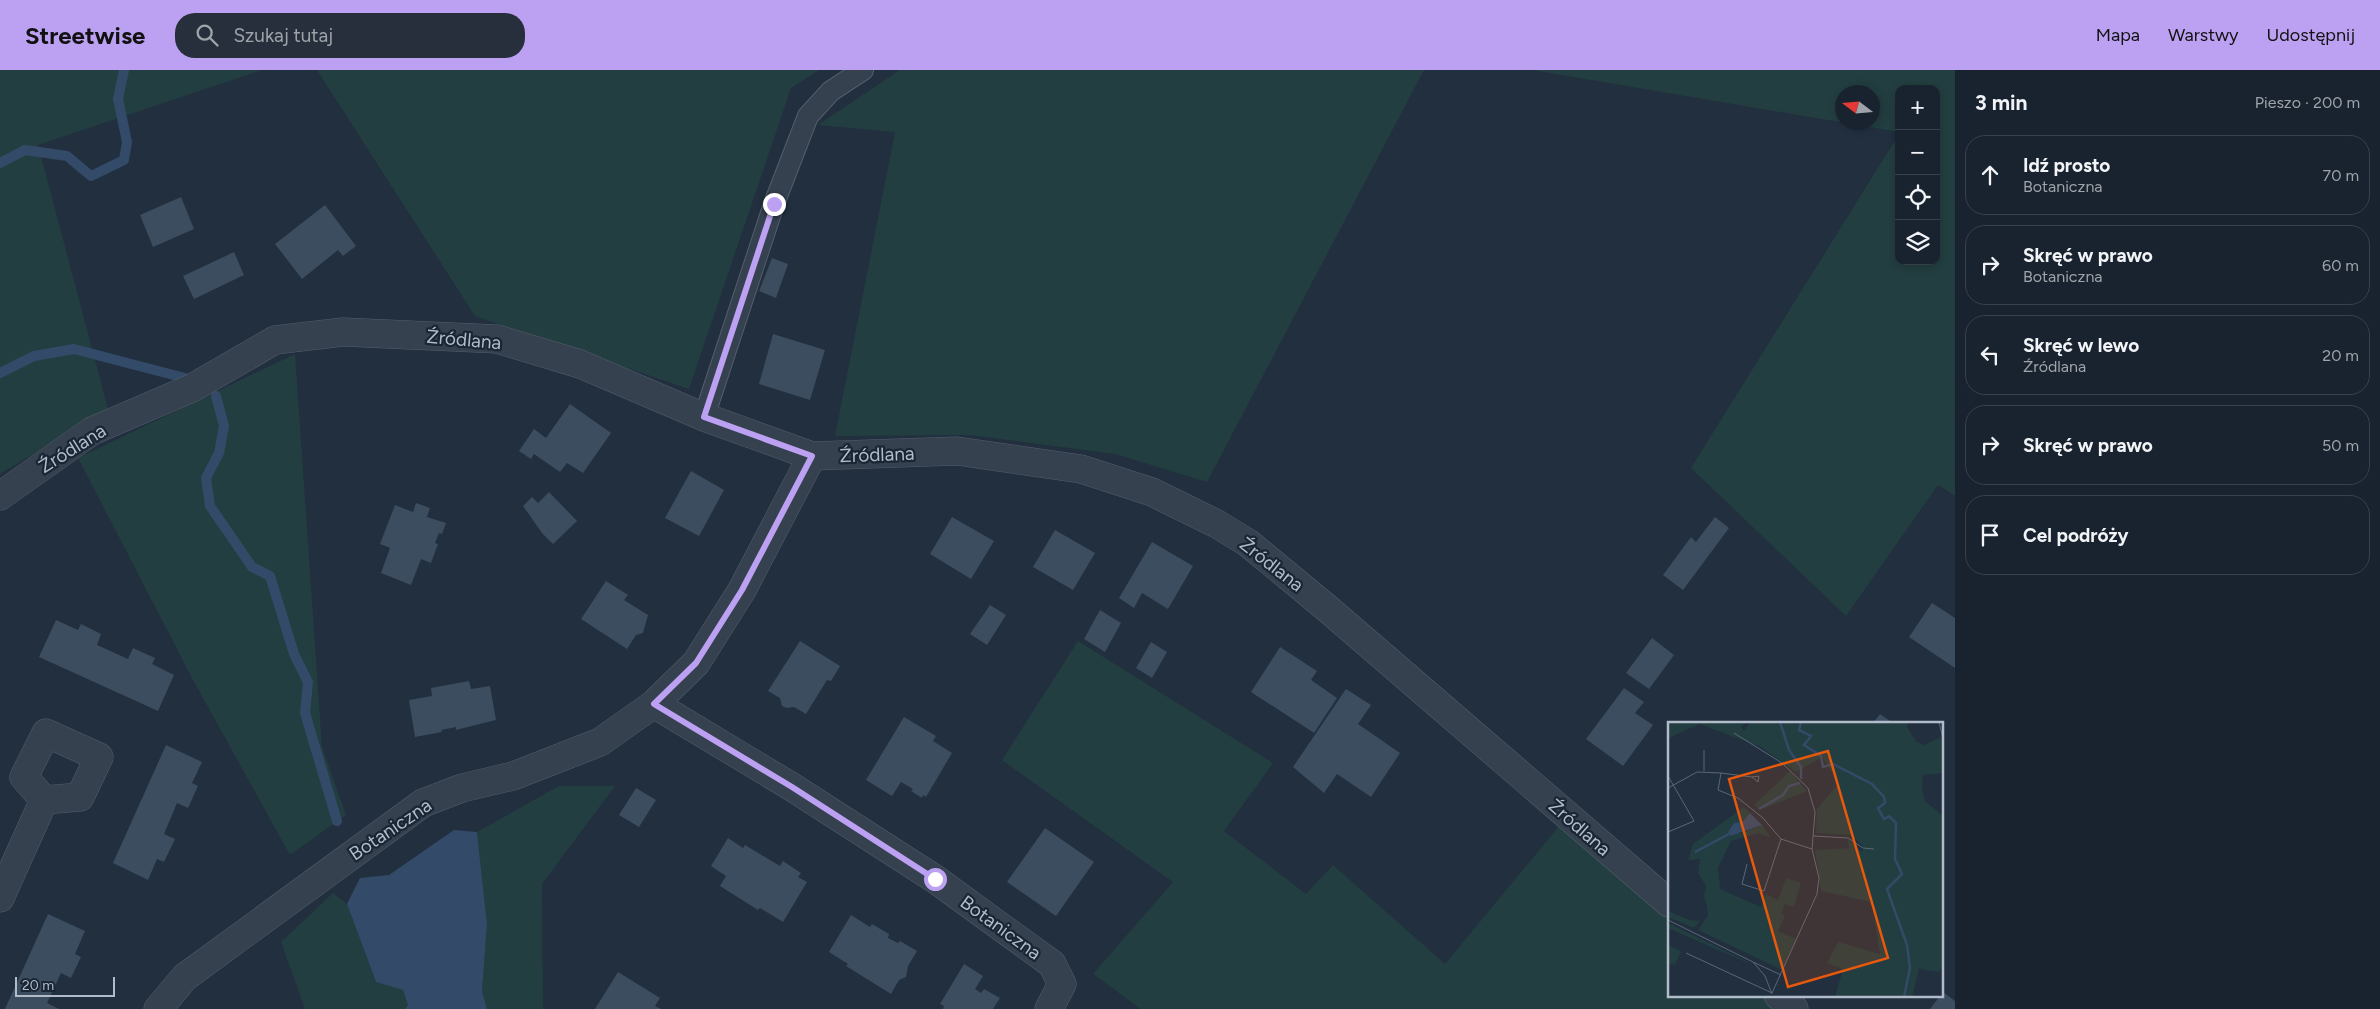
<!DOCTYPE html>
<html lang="pl">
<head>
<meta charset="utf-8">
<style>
	body { margin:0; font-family:Figtree,sans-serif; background:#262f3b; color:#f1f3f6 }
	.controls { position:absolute; right:15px; top:15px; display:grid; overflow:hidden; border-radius:10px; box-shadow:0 2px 8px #0003 }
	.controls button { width:45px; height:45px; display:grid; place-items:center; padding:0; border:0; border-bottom:1px solid #37404b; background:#19232f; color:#f1f3f6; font:25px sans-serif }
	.compass { position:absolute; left:1835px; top:15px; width:45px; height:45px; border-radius:50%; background:#19232f; box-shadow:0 2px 8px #0003; rotate:286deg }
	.scale { position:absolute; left:15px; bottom:12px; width:100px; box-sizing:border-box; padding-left:5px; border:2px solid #b1bbca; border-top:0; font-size:14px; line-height:18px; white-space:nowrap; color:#b1bbca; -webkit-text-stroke:4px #1a2634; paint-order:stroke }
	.stop { position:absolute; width:15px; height:15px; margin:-11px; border:4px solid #bca0f2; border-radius:50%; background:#fff }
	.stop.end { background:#bca0f2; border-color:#fff; box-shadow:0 1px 5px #0008 }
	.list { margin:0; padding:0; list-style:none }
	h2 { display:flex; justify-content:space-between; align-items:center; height:65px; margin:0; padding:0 20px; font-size:21px }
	h2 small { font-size:16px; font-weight:400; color:#9fa4aa }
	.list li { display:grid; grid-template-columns:32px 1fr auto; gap:15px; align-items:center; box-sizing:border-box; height:80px; margin:0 10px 10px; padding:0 10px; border:1px solid #37404b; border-radius:20px }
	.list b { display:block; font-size:19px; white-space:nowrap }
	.list p { margin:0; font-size:16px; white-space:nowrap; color:#9fa4aa }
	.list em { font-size:16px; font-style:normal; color:#9fa4aa }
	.icon { flex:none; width:28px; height:28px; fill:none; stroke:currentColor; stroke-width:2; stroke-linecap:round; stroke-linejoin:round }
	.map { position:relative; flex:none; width:1955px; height:939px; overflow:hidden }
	header { display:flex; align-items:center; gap:30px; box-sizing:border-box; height:70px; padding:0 25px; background:#bca0f2; color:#111 }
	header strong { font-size:24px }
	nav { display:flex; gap:28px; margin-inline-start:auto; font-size:18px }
	.search { width:350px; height:45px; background:#262f3b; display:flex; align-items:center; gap:12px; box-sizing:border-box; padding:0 18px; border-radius:20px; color:#9fa4aa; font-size:19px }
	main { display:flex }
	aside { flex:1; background:#19232f }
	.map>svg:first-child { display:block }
</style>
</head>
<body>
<header>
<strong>Streetwise</strong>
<div class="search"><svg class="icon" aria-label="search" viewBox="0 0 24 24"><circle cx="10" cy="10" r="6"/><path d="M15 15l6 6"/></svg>Szukaj tutaj</div>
<nav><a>Mapa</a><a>Warstwy</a><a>Udostępnij</a></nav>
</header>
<main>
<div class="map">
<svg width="1955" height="939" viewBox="0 0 1955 939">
	<rect width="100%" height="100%" fill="#212f3f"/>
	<g fill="#233e40" fill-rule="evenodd">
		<polygon points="0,0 262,0 38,75 108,339 0,404"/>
		<polygon points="317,0 819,0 791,18 689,319 475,246"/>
		<polygon points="900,0 1424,0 1207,412 1115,384 970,365 835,366 895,62 818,55"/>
		<path d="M1532 0H1955V426L1938 415 1846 546 1691 398 1899 64V191H1936V19H1899V62ZM1842 22H1872V52H1842Z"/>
		<polygon points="295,284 322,677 346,745 290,785 192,608 78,388"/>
		<polygon points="1078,571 1273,693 1224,761 1306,824 1333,795 1445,894 1560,755 1669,846 1669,925 1764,925 1780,939 1141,939 1093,904 1173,812 1002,690"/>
		<polygon points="559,716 615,716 542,814 543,939 487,939 482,921 487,854 477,762"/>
		<polygon points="333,823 347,834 376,912 403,920 408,935 405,939 305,939 281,872"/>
	</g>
	<polygon fill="#334b68" points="454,760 477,762 487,854 482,921 487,939 405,939 408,935 403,920 376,912 347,834 360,808 389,805"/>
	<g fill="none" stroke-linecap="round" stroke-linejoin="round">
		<g stroke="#334b68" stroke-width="10">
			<polyline points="0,93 25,80 67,86 91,106 124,90 127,72 118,29 124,0"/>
			<polyline points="0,303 34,286 74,279 185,308"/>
			<polyline points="216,326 224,356 219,383 206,408 210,436 252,497 270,506 294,584 308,612 305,643 337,751"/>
		</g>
	</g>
	<g fill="#3c4d5f">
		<polygon points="181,127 194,159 153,177 140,145"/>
		<polygon points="325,135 356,176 343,186 338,180 302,209 275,174"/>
		<polygon points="234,182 244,205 194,229 183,206"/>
		<polygon points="772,188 788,194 776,228 759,221"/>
		<polygon points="773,264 825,280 810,330 759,314"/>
		<polygon points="570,334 611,363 583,403 567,393 560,402 534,384 531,389 519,381 534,359 546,368"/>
		<polygon points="691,401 724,420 699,466 665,448"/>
		<polygon points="549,422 577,451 553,474 542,463 523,436 532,427 538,433"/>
		<polygon points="416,433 430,438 427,447 446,453 442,464 439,463 435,473 438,474 431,493 421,489 411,515 381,503 390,478 380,474 395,435 413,442"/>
		<polygon points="952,447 994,471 971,509 930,484"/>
		<polygon points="1715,447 1729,458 1683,520 1663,505 1691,467 1696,472"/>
		<polygon points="1055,460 1095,483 1073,520 1033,497"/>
		<polygon points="1152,472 1193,496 1168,539 1142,523 1134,538 1119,528"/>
		<polygon points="606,511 628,525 624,530 648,545 643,563 636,565 627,579 581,549"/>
		<polygon points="1932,533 1955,548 1955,598 1909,567"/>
		<polygon points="990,535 1006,545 987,575 970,564"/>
		<polygon points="1100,540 1121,553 1105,582 1084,569"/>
		<polygon points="56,550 78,560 81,554 101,564 97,575 128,589 133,578 155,588 152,594 174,605 158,641 39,587"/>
		<polygon points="1652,568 1674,585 1649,619 1626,603"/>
		<polygon points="800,571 840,596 831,611 827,610 806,644 794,637 787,638 782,636 780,628 768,621"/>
		<polygon points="1151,572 1167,582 1152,608 1136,598"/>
		<polygon points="1280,577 1317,601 1311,610 1337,628 1314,663 1251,622"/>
		<polygon points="469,611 471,619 490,616 496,650 456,660 456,657 441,660 442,662 415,667 409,630 432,626 431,618"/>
		<polygon points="1624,618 1644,632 1635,643 1653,655 1623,696 1586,669"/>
		<polygon points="1346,619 1371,635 1358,654 1400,683 1371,727 1337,704 1324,723 1293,697"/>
		<polygon points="1880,644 1893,653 1873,653"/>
		<polygon points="904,647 936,666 933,671 952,683 926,727 923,725 922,728 911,721 913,719 901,712 892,726 866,710"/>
		<polygon points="166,675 202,692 192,713 198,716 188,738 177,733 164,764 175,769 164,792 157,789 148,810 113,793"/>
		<polygon points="636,718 656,730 639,757 619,745"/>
		<polygon points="1045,758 1094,792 1056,846 1007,812"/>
		<polygon points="728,768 743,778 745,775 780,796 783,791 801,803 798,807 807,812 783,852 760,838 758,840 720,816 726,806 711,796"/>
		<polygon points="48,844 85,861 75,884 81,887 71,908 61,903 47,933 59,939 5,939"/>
		<polygon points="851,845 870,857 872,854 889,864 888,868 898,873 900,871 917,881 908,896 906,907 899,910 891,924 846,896 848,894 829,882"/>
		<polygon points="964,894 983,906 975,919 981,923 984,919 1000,928 993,939 943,939 944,936 940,934"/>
		<polygon points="618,902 660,928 655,936 661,939 595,939"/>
		<polygon points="1943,922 1955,931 1955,939 1930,939"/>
	</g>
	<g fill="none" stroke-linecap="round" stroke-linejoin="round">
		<g stroke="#535e6d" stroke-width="22">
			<polyline id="service" points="704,347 774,134 808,46 831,21 863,0"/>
		</g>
		<g stroke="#535e6d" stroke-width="29">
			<g id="minor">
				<polyline points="0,426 92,361 192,318 275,270 343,262 497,269 580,294 704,347 812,386 957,381 1081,399 1152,422 1217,454 1248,473 1328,539 1669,833"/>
				<polyline points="654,634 792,717 935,809 1052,894 1062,914 1049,939"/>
				<polygon points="46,663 99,687 80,727 44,730 24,707"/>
				<polyline points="0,828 44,730"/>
				<polyline points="1778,925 1794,939"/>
				<polyline points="158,939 185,907 423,733 462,718 513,706 600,672 654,634 696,593 742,520 812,386"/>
			</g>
		</g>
		<use href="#service" stroke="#35414f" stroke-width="20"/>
		<use href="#minor" stroke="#35414f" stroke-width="28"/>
	</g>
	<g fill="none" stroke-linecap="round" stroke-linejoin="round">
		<polyline stroke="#bca0f2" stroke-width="6" points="774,134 704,347 812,386 742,520 696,593 654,634 792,717 935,809"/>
	</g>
	<g text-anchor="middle" stroke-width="4.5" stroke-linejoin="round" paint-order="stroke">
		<g font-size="19" fill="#b1bbca" stroke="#1a2634">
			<text transform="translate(464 269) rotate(5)" y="7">Źródlana</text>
			<text transform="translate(72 378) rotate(-32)" y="7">Źródlana</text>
			<text transform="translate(877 384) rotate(-2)" y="7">Źródlana</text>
			<text transform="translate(1272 494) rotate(38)" y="7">Źródlana</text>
			<text transform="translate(1580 757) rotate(41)" y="7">Źródlana</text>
			<text transform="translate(390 759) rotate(-34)" y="7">Botaniczna</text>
			<text transform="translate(1001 857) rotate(36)" y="7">Botaniczna</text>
		</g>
	</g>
	<g transform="translate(1668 652)">
		<rect width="275" height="275" fill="#212f3f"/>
		<path d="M0 0H78L73 5 76 9 82 0H241L239 5 248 19 256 23 275 14V51L255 53 254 66 257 79 275 94V242L271 250 251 247 244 275H167L175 247 159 241 170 220 212 232 204 180 153 169 147 128 181 126 180 117 194 130 196 125 183 113 148 111 149 87 171 61 154 35 128 50 93 25 32 2 0 16ZM122 49 139 69 92 88 86 83ZM76 85 82 91 73 100 66 101 60 110 73 111 94 103 103 116 90 111 63 119 50 146 52 167 93 185 98 172 110 178 118 156 133 161 126 185 117 182 113 192 117 194 110 209 128 217 114 248 30 208 40 193 39 184 36 174 38 164 30 151 32 137 20 138 25 122ZM0 189 21 198 32 199 26 206 0 195ZM0 201 78 239 82 242 0 206ZM0 223 13 229 7 243 0 241Z" fill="#233e40"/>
		<path d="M82 91 94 103 62 114 60 110 66 101 74 100Z" fill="#334b68"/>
		<path fill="none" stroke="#334b68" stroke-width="2.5" d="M112 0 121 28 133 45V57M133 0 131 8 143 14 136 23 153 34 155 45 165 42 204 62 216 75 217 81 210 86 216 97 221 94 228 101 227 137 234 152 219 167 239 223 242 246 236 275M91 87 115 73 121 64 132 61M27 130 61 112"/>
		<path fill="none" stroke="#5b6777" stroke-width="1" d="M271 0 275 17M36 28V49M53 51 84 55 90 60 91 54 84 55M0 54 26 99 0 110M0 66 29 50 53 51 50 68 70 76 95 96 113 117 144 127M145 114 180 116 195 126 206 127M79 142 74 162 96 169 113 117M0 198 85 240 97 254 104 272M18 231 104 271 149 172 151 156 144 127 147 90 140 66 114 41 66 11M85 240 113 253"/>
		<path fill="#e8590c" fill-opacity="0.15" stroke="#e8590c" stroke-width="2.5" d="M160 29 220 236 120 265 61 57Z"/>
		<rect width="275" height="275" fill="none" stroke="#b1bbca" stroke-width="2.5"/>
	</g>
</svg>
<div class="controls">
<button>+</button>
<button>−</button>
<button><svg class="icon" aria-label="locate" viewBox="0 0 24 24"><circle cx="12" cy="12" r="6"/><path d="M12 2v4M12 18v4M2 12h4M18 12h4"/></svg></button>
<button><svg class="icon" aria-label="layers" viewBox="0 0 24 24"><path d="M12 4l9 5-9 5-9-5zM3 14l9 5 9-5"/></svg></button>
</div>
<svg class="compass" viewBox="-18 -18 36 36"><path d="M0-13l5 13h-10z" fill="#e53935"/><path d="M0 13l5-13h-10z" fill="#9fa4aa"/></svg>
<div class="scale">20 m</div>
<div class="stop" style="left:935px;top:809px"></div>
<div class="stop end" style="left:774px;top:134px"></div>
</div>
<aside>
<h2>3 min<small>Pieszo · 200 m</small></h2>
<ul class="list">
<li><svg class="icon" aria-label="ahead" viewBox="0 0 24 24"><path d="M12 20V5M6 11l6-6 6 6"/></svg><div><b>Idź prosto</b><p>Botaniczna</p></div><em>70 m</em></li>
<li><svg class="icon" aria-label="right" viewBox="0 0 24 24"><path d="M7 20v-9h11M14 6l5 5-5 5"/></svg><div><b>Skręć w prawo</b><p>Botaniczna</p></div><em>60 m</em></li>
<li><svg class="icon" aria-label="left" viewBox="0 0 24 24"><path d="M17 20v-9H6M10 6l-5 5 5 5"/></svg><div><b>Skręć w lewo</b><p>Źródlana</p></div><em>20 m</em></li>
<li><svg class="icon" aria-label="right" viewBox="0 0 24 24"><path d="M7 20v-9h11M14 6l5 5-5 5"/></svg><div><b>Skręć w prawo</b></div><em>50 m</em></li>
<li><svg class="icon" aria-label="arrive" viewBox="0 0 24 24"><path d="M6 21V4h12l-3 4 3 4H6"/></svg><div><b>Cel podróży</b></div></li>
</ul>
</aside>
</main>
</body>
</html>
